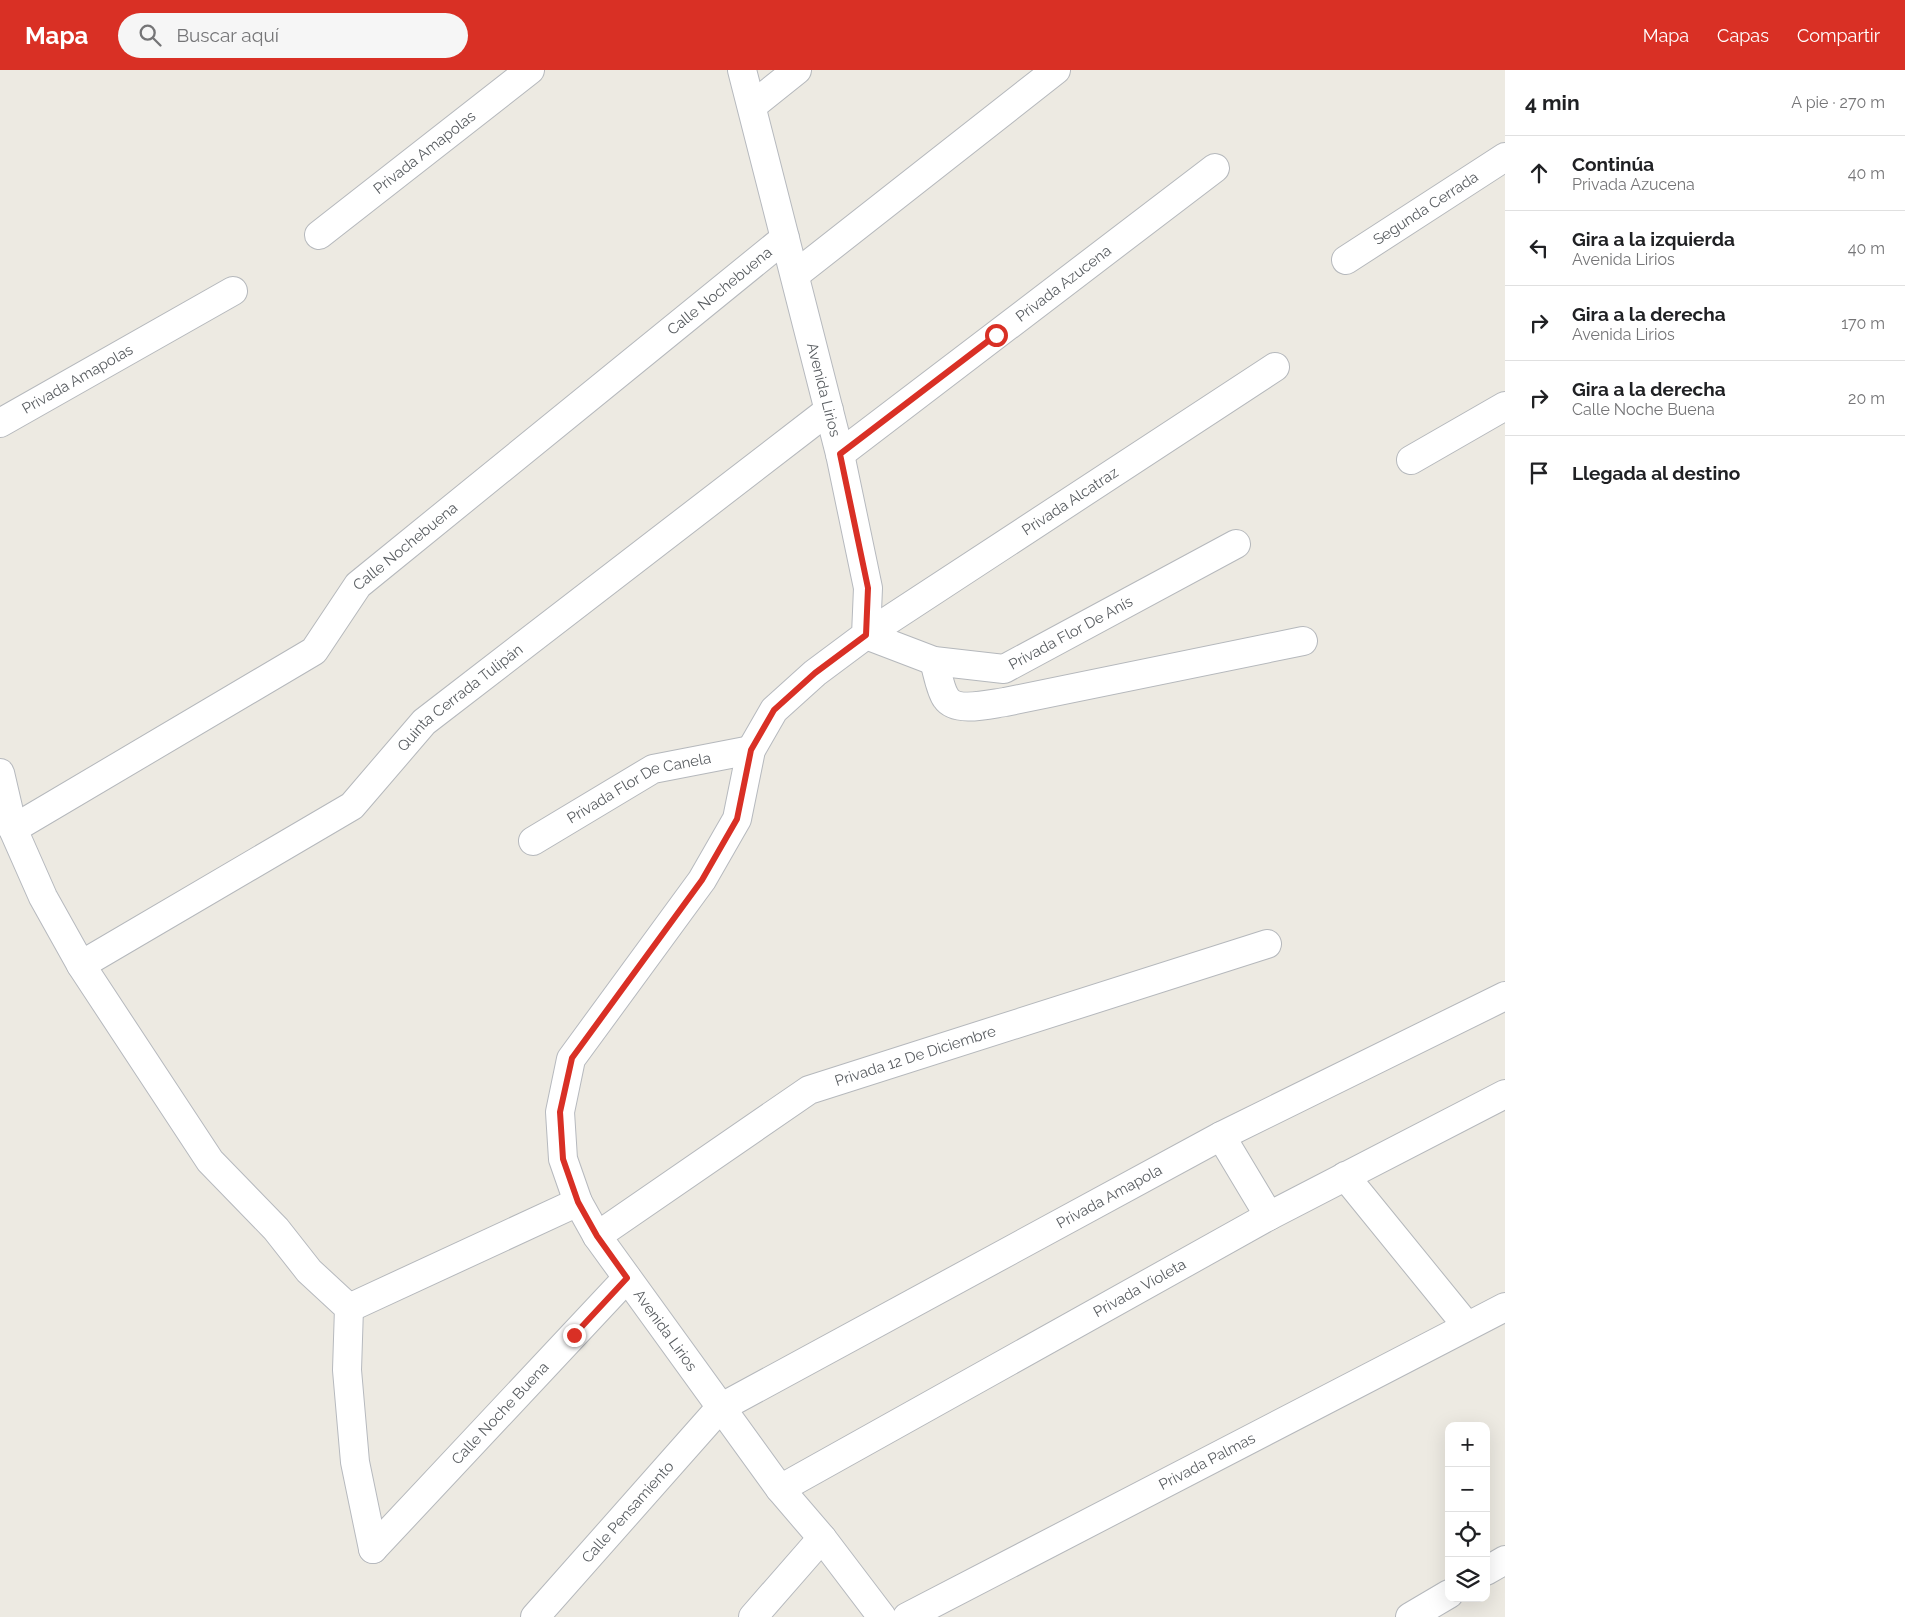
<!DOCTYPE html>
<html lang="es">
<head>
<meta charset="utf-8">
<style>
	body { margin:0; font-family:Raleway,sans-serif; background:#f6f6f6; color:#202124 }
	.controls { position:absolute; right:15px; bottom:15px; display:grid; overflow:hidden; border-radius:10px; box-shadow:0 5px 20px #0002 }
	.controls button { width:45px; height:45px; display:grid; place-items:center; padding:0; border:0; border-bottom:1px solid #e0e0e0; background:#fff; color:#202124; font:25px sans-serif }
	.stop { position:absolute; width:15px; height:15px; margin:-11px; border:4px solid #d93025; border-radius:50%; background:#fff }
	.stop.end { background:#d93025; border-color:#fff; box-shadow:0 1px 5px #0008 }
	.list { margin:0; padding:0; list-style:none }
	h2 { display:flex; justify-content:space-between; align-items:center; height:65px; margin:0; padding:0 20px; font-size:21px }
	h2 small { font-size:16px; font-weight:400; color:#757577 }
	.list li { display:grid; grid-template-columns:32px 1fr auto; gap:15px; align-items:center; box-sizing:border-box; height:75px; padding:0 20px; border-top:1px solid #e0e0e0 }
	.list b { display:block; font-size:19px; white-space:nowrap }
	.list p { margin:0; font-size:16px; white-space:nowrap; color:#757577 }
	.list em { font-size:16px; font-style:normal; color:#757577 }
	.icon { flex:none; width:28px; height:28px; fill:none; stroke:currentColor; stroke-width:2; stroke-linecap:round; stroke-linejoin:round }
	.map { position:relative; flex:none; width:1505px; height:1547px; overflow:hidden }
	header { display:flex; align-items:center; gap:30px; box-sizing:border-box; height:70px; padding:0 25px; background:#d93025; color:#fff }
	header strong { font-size:24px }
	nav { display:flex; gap:28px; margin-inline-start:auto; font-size:18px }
	.search { width:350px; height:45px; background:#f6f6f6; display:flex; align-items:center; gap:12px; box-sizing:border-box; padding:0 18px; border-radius:28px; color:#757577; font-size:19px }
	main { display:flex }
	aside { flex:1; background:#fff }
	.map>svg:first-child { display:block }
</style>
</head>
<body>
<header>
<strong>Mapa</strong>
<div class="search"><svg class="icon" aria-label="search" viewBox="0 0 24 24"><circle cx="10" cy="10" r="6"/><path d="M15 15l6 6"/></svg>Buscar aquí</div>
<nav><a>Mapa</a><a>Capas</a><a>Compartir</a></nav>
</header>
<main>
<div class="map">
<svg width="1505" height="1547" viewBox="0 0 1505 1547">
	<rect width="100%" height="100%" fill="#edeae2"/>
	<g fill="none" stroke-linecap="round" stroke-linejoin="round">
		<g stroke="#b5b8bc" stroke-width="30">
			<g id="street">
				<polyline points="752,36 797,0"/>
				<path id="s1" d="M319 165 530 0"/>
				<path id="s2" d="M1346 190 1505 87"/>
				<polyline points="795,205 1056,0"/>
				<path id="s3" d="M0 353 233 221"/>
				<path id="s4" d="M840 384 1215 98"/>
				<polyline points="1411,390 1505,336"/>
				<path id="s5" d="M866 565 1275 297"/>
				<path id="s6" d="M866 565 934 591 1004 599 1236 474"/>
				<path d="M934 591C937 600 940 620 946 628 956 643 990 634 1005 632L1303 571"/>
				<path id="s7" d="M13 759 314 581 358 515 785 168"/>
				<path id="s8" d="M533 771 653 699 751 680"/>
				<path id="s9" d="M81 895 352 736 424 652 829 340"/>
				<polyline points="1221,1066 1269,1146"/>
				<polyline points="1345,1106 1467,1256"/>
				<path id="s10" d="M597 1166 809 1020 1267 874"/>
				<polyline points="349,1238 578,1132"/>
				<path id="s11" d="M780 1419 1269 1146 1505 1024"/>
				<path id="s12" d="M373 1479 627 1208"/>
				<polyline points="1486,1501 1505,1490"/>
				<path id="s13" d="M535 1547 720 1338 1221 1066 1505 926"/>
				<path id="s14" d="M907 1547 1505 1237"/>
				<polyline points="1410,1547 1449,1524"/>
			</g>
		</g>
		<g stroke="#b6b9be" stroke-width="30">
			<g id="secondary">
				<path id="s15" d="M742 0 840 384 868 518 866 565 815 603 774 640 751 680 737 749 702 810 571 989 560 1042 563 1089 578 1132 597 1166 780 1419 822 1468 882 1547"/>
				<polyline points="0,703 13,759 43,827 81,895 210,1091 276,1159 309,1201 349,1238 347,1300 355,1392 373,1479"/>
				<polyline points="753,1547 822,1468"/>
			</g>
		</g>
		<use href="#street" stroke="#fff" stroke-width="28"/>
		<use href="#secondary" stroke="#fff" stroke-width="28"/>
	</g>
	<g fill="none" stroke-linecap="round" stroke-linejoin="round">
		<polyline stroke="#d93025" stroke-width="6" points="574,1265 627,1208 597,1166 578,1132 563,1089 560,1042 572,988 702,810 737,749 751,680 774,640 815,603 866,565 868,518 840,384 996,265"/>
	</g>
	<g text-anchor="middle" stroke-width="4" stroke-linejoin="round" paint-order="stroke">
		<g font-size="15" fill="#5a5e62" stroke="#fff">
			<text dy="5" stroke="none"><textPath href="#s1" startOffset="134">Privada Amapolas</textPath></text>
			<text dy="5" stroke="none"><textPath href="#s2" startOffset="95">Segunda Cerrada</textPath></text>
			<text dy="5" stroke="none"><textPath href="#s4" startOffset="281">Privada Azucena</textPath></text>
			<text dy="5" stroke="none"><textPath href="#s7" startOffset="895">Calle Nochebuena</textPath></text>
			<text dy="5" stroke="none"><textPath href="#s3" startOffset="89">Privada Amapolas</textPath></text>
			<text dy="5" stroke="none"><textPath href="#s15" startOffset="330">Avenida Lirios</textPath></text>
			<text dy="5" stroke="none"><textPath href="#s5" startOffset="244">Privada Alcatraz</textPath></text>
			<text dy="5" stroke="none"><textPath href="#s7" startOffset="490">Calle Nochebuena</textPath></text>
			<text dy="5" stroke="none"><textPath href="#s6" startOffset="219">Privada Flor De Anís</textPath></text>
			<text dy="5" stroke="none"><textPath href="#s9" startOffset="468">Quinta Cerrada Tulipán</textPath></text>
			<text dy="5" stroke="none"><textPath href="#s8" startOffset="120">Privada Flor De Canela</textPath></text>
			<text dy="5" stroke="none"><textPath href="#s10" startOffset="369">Privada 12 De Diciembre</textPath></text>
			<text dy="5" stroke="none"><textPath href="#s13" startOffset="722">Privada Amapola</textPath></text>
			<text dy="5" stroke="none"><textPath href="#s11" startOffset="412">Privada Violeta</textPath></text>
			<text dy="5" stroke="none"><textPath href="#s15" startOffset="1410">Avenida Lirios</textPath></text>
			<text dy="5" stroke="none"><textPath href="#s12" startOffset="186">Calle Noche Buena</textPath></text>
			<text dy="5" stroke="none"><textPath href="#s14" startOffset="338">Privada Palmas</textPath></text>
			<text dy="5" stroke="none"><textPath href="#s13" startOffset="140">Calle Pensamiento</textPath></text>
		</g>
	</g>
</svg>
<div class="controls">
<button>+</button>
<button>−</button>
<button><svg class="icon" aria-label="locate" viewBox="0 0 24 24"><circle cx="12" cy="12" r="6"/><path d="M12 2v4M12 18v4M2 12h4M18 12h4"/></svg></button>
<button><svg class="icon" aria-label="layers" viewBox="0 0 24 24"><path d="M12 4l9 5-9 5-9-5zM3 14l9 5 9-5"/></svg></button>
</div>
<div class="stop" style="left:996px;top:265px"></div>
<div class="stop end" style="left:574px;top:1265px"></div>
</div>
<aside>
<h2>4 min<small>A pie · 270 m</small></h2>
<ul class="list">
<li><svg class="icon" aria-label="ahead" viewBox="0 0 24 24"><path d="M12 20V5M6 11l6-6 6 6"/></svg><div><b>Continúa</b><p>Privada Azucena</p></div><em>40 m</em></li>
<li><svg class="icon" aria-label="left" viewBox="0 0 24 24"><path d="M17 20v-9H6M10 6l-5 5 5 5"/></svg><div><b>Gira a la izquierda</b><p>Avenida Lirios</p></div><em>40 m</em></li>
<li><svg class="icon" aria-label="right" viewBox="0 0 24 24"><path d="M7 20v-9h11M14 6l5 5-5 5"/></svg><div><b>Gira a la derecha</b><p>Avenida Lirios</p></div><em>170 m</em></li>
<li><svg class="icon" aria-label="right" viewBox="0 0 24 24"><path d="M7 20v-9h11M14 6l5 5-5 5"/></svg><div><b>Gira a la derecha</b><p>Calle Noche Buena</p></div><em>20 m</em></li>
<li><svg class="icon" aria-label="arrive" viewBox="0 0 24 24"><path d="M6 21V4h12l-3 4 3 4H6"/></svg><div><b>Llegada al destino</b></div></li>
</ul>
</aside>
</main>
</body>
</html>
